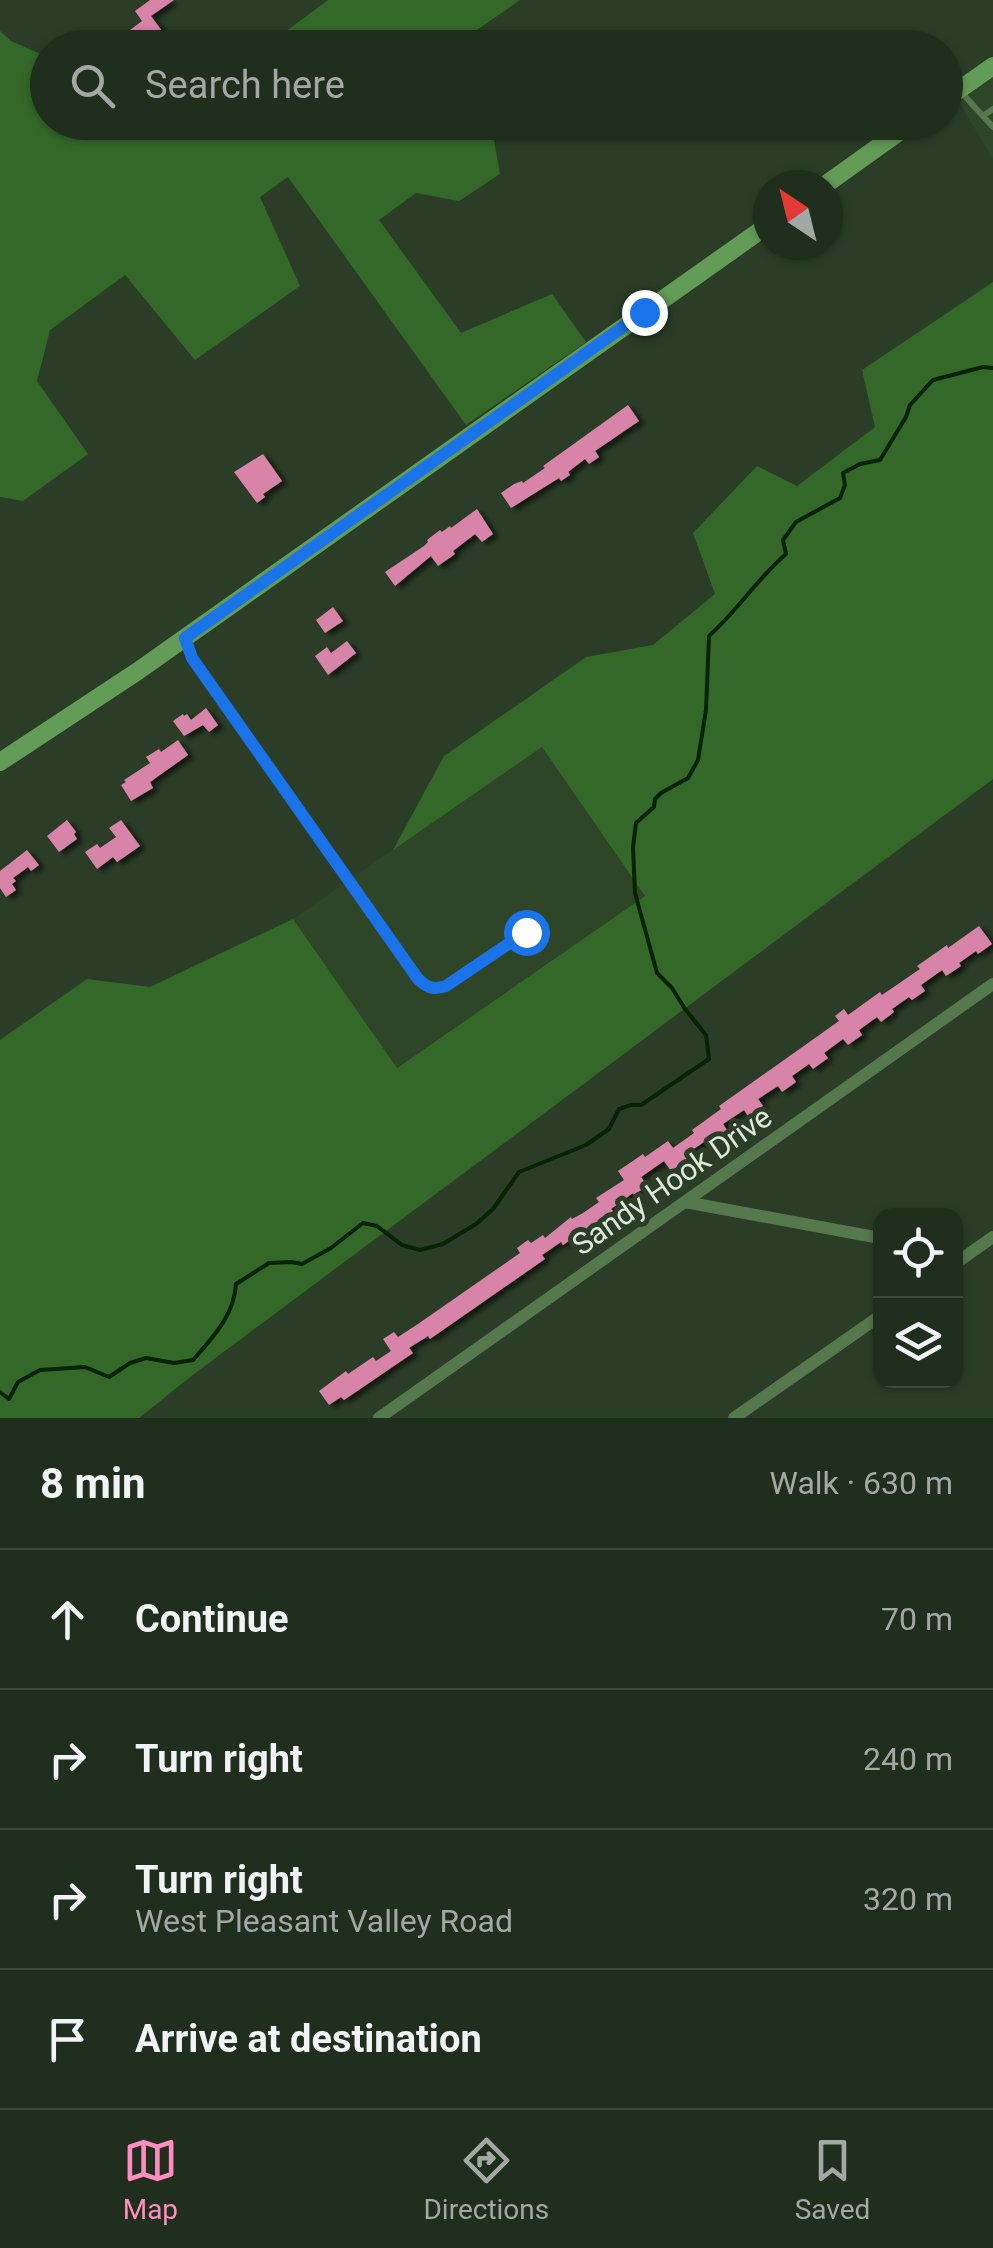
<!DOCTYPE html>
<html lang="en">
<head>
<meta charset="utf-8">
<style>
	body { margin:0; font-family:Roboto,sans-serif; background:#2d3a2a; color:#f1f3f6 }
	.controls { position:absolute; right:30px; bottom:30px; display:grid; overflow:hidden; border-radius:20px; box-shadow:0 2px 8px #0004 }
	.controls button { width:90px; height:90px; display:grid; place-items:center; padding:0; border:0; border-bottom:2px solid #3d4a3b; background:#202e1d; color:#f1f3f6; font:50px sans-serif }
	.compass { position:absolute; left:753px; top:170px; width:90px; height:90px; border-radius:50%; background:#202e1d; box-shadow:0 2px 8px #0004; rotate:325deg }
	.stop { position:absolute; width:30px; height:30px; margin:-22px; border:8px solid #1a73e8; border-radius:50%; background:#fff }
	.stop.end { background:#1a73e8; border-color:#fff; box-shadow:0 2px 10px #0008 }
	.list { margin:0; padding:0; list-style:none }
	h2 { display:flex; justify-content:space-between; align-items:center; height:130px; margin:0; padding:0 40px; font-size:42px }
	h2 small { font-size:32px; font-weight:400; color:#a2a8a4 }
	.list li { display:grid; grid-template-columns:65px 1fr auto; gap:30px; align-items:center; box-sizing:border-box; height:140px; padding:0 40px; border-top:2px solid #3d4a3b }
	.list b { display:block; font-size:38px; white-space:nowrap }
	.list p { margin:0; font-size:32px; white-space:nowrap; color:#a2a8a4 }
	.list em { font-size:32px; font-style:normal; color:#a2a8a4 }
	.icon { flex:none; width:55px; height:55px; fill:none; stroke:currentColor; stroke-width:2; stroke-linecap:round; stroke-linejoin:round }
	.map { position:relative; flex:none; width:993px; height:1418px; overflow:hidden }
	.search { position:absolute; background:#202e1d; box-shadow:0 2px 8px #0004; left:30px; right:30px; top:30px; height:110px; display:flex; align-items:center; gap:25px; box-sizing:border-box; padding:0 35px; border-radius:55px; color:#a2a8a4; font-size:38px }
	.sheet { height:690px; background:#202e1d }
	nav { display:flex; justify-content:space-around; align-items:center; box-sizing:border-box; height:140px; border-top:2px solid #3d4a3b; background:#202e1d; font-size:28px; color:#a2a8a4 }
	nav a { display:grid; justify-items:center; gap:5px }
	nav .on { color:#fd8ebf }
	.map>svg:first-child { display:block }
</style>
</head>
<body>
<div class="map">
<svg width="993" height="1418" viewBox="0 0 993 1418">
	<defs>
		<filter id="shadow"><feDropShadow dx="5.5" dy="3" stdDeviation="2.5" flood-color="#0009"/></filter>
	</defs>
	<rect width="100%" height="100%" fill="#2b3d27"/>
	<g fill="#2e4528">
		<polygon points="993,78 993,159 959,102"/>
		<polygon points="542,746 645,896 396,1068 293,919"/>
	</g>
	<g fill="#346828">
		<polygon points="328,0 520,0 474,32 476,47 265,47"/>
		<polygon points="0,31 11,41 47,57 48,122 491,123 500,174 459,201 416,193 379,220 461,333 552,294 586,342 466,425 288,177 260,197 300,286 195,360 125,275 50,330 37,381 88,454 23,501 0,497"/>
		<polygon points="993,282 993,779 194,1374 139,1418 0,1418 0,1040 87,979 150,987 293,919 397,1068 645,896 542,747 393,850 444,756 586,657 653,645 715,594 693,533 757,466 797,486 875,427 862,370"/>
	</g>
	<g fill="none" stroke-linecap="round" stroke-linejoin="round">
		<path stroke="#072302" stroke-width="4" d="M0 1392 9 1399 18 1382 40 1370 85 1367 109 1377 130 1363 146 1358 174 1363 193 1360C213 1337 234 1316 236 1284L269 1263 291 1262 302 1264 331 1248 363 1223 377 1226 402 1245 420 1250 443 1244 476 1224 493 1209 519 1172 586 1145 609 1129 619 1109 631 1105H641L709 1059 706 1035 685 1009 672 988 657 973 635 893 633 847 636 823 654 807 655 799 661 793 688 778 698 760 706 710 709 636C737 611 757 579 786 554L783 540 796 522 840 498 845 485 843 473 860 464 880 460 906 417 910 405 933 380 983 367 993 368"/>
	</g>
	<g fill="#d884a8" filter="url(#shadow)">
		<polygon points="150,0 174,0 151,16 162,31 137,48 126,33 142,21 135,11"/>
		<polygon points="628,405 639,421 595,451 599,457 589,464 585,459 568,472 570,475 561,481 559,478 511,508 501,493 514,484 522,481 523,483 545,468 543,466"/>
		<polygon points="263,454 282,481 263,494 265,497 257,503 234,472"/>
		<polygon points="477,509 493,534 482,542 475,534 453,551 455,554 438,566 431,556 395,586 385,572 424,546 428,542 427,540 440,530 442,532 450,526 451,528"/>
		<polygon points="333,607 343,621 325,633 316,620"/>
		<polygon points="347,641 356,653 328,675 315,656 327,647 331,653"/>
		<polygon points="206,708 218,725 209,732 203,725 184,736 173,721 183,714 184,716 187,714 191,720"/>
		<polygon points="178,740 188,755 150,782 153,788 131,801 121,785 126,782 124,780 150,763 146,757 159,749 161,752"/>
		<polygon points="67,820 76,832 74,834 77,839 59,852 47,836"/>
		<polygon points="121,820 140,846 117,862 113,857 97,869 85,852 97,844 100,848 116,837 109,828"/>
		<polygon points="27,850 39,865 31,871 28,867 13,878 16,881 12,884 16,890 6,897 0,888 0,871"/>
		<polygon points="979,926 992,944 978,954 976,951 959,963 961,966 946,976 942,970 921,985 925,991 912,1000 909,997 892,1009 894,1012 881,1022 877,1017 859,1030 862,1035 848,1045 843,1039 824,1053 828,1058 813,1069 809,1064 792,1076 796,1082 782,1092 778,1086 758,1099 763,1106 748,1116 744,1110 723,1124 727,1130 713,1140 711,1137 691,1151 694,1155 671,1171 664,1161 641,1177 647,1186 634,1195 633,1193 611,1209 613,1211 563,1245 561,1242 542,1255 545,1259 430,1339 428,1336 409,1348 413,1353 344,1400 341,1397 329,1405 319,1391 346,1371 348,1374 373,1357 376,1361 391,1351 383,1339 394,1332 398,1337 418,1324 520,1253 517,1248 528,1240 531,1243 543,1235 545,1238 571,1217 572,1219 583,1213 599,1202 596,1198 624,1180 618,1171 643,1154 645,1157 668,1141 673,1148 694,1133 692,1130 721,1109 719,1106 839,1021 835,1016 844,1009 848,1015 880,992 882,995 920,969 917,966 947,945 948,948"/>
	</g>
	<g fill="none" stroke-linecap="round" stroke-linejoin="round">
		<path stroke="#6b7b68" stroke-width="2.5" stroke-dasharray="8 5" stroke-linecap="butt" d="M365 902 418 979C428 988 433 990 446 986L526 932"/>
		<g stroke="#55794d" stroke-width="6">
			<polyline points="960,91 993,127"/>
			<polyline points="983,116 993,109"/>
			<polyline points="185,639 192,659 361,897"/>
		</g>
		<g stroke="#55794d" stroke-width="12">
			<polyline points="685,1202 880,1238"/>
			<polyline points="956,1263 993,1237"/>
			<polyline points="379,1418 993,984"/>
			<polyline points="734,1418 880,1316"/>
		</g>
		<g stroke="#639c56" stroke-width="18">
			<polyline points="946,99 993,66"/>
			<polyline points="825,185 913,122"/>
			<polyline points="0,762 138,671 768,225"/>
		</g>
	</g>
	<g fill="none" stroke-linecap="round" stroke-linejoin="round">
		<path stroke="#1a73e8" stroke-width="12" d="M526 932 446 986C433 990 428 988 418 979L192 658 185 638 644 312"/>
	</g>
	<g text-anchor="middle" stroke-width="10" stroke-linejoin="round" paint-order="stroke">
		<g font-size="30" fill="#dde9da" stroke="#2b3d27">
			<text transform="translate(672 1181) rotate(-35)" y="10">Sandy Hook Drive</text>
		</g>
	</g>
</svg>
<div class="controls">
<button><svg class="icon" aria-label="locate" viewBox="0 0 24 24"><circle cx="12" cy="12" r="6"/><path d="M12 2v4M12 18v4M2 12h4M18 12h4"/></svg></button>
<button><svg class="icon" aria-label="layers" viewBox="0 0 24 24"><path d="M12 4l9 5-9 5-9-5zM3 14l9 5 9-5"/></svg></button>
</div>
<svg class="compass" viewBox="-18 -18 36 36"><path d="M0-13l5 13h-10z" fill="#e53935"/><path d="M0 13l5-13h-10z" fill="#a2a8a4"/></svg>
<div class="stop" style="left:526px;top:932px"></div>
<div class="stop end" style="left:644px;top:312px"></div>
<div class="search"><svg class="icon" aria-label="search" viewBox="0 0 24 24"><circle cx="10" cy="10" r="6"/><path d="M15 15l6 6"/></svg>Search here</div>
</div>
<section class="sheet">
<h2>8 min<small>Walk · 630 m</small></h2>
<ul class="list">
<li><svg class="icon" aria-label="ahead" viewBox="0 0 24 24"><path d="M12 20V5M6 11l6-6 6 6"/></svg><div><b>Continue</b></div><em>70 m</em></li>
<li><svg class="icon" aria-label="right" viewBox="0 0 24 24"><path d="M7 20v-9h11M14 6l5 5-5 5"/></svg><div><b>Turn right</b></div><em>240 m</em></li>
<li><svg class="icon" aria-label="right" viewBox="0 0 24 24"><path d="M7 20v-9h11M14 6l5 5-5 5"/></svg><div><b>Turn right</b><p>West Pleasant Valley Road</p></div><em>320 m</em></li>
<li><svg class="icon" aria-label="arrive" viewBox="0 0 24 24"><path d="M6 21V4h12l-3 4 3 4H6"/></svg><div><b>Arrive at destination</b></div></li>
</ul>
</section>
<nav>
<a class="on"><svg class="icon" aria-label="map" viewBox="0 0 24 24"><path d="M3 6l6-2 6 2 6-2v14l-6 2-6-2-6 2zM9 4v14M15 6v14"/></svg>Map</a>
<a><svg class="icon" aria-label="directions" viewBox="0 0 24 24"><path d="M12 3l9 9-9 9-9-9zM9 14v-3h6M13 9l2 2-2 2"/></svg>Directions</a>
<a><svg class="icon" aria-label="saved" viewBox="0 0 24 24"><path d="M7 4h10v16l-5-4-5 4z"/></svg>Saved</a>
</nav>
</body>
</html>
